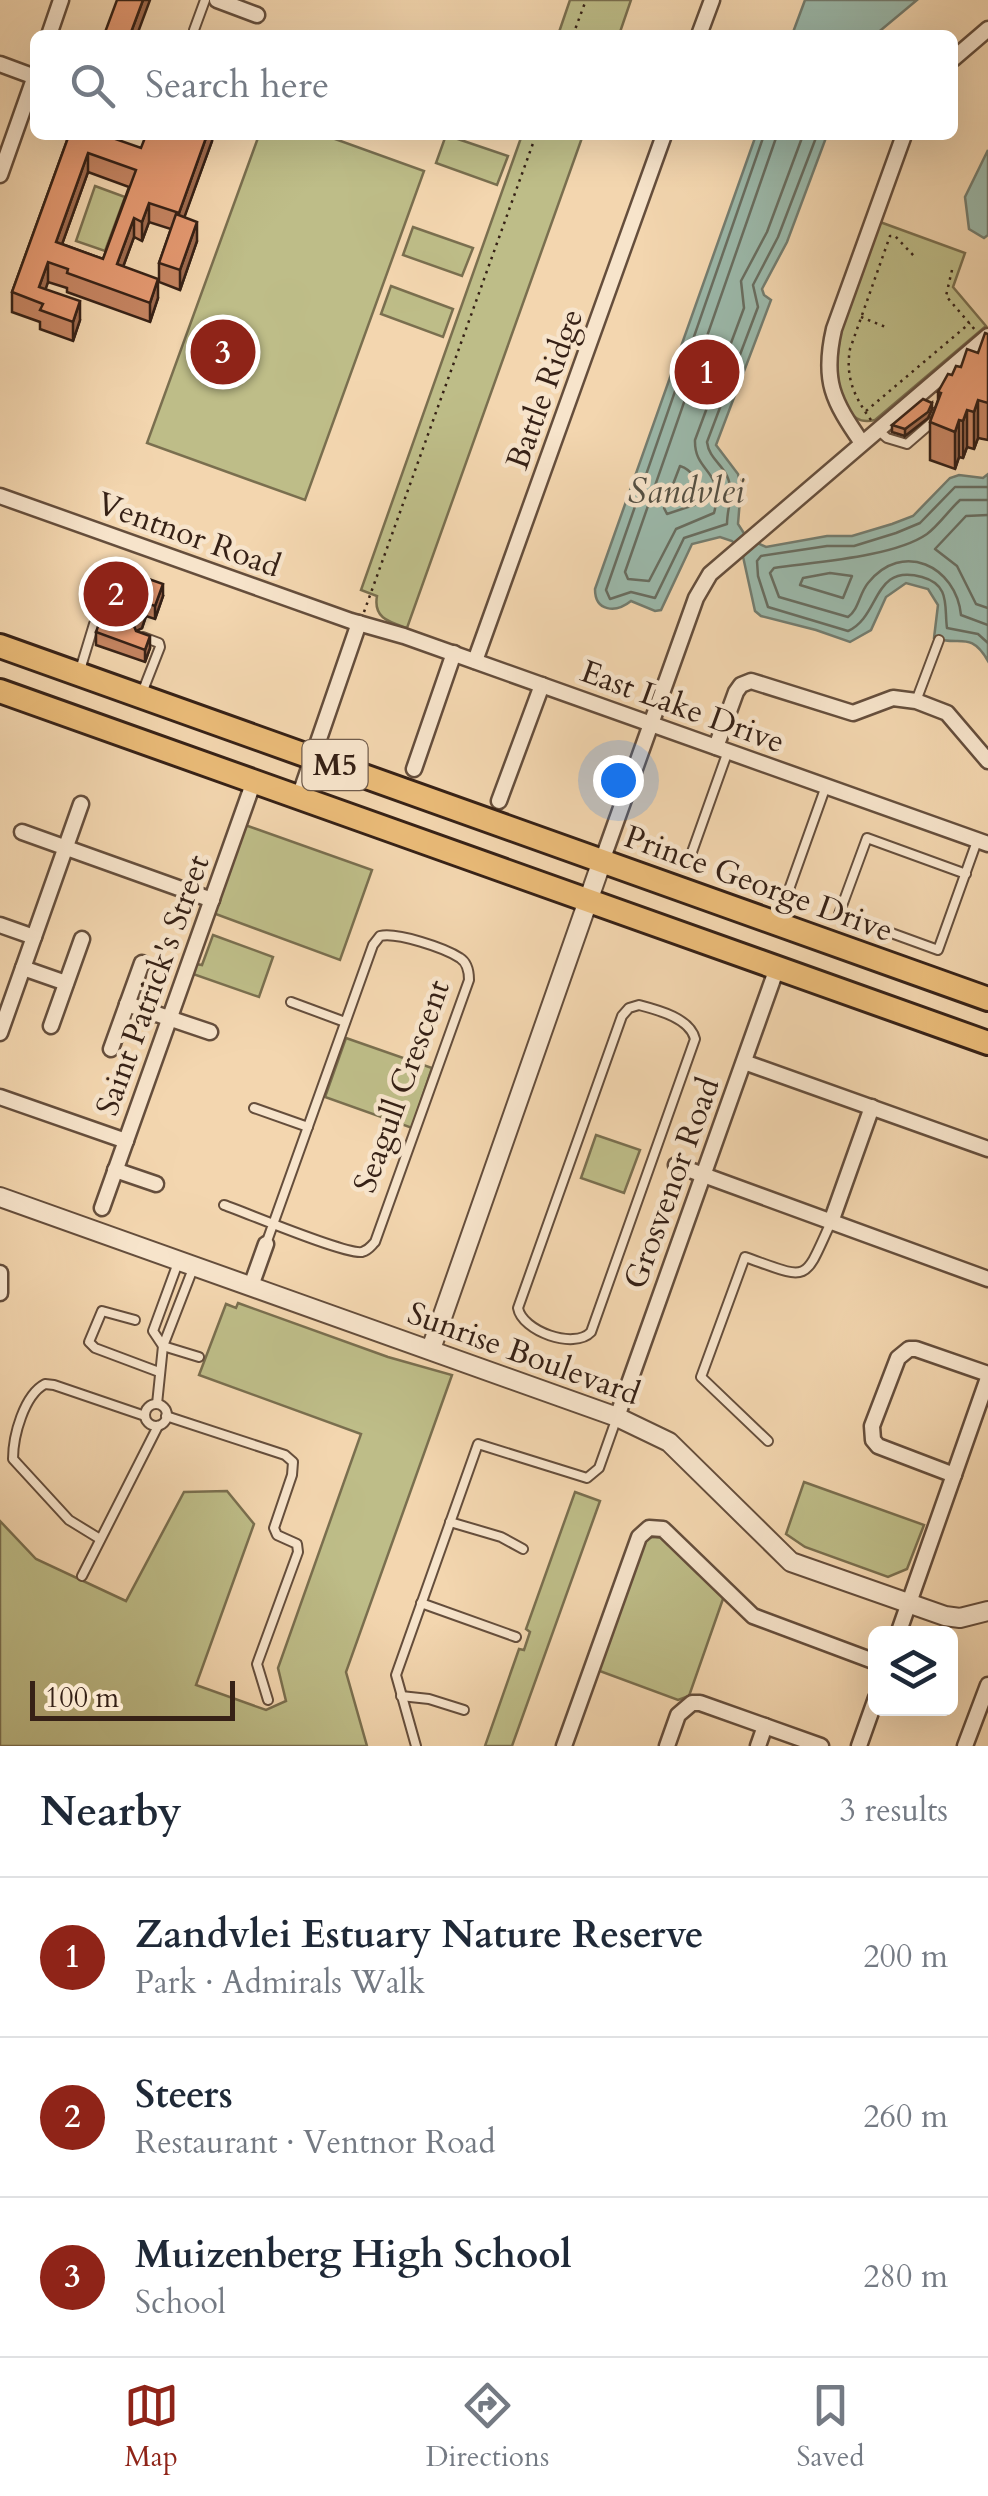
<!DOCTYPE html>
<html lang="en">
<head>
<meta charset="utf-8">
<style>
	body { margin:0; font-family:Cardo,serif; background:#f2f2f3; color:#1f2937 }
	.controls { position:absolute; right:30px; bottom:30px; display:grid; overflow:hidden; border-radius:15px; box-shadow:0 10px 40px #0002 }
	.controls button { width:90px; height:90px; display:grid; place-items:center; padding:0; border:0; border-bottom:2px solid #e0e1e3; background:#fff; color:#1f2937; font:50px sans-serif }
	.scale { position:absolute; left:30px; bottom:25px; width:205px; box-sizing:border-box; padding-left:10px; border:5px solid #362116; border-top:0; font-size:28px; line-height:35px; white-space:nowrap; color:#362116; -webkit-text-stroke:8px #f7e4cb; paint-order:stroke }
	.you { position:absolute; left:618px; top:780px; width:35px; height:35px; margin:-25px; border:8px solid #fff; border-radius:50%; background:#1a73e8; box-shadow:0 0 0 15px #1a73e833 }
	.badge { display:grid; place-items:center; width:65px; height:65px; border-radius:50%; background:#8f2418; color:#fff; font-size:32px; font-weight:700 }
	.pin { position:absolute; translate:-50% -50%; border:5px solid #fff; box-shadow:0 2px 10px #0006 }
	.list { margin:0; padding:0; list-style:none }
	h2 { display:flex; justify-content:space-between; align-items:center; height:130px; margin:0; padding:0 40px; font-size:42px }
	h2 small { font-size:32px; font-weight:400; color:#747a83 }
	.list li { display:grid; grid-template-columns:65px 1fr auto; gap:30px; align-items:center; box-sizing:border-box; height:160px; padding:0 40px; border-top:2px solid #e0e1e3 }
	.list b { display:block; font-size:38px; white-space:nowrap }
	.list p { margin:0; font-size:32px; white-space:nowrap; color:#747a83 }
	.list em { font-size:32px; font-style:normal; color:#747a83 }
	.icon { flex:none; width:55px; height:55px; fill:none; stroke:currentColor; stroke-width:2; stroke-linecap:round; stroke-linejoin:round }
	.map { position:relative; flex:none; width:988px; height:1746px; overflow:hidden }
	.search { position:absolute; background:#fff; box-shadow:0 10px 40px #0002; left:30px; right:30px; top:30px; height:110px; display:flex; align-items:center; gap:25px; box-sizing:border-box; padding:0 35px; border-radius:15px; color:#747a83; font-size:38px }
	.sheet { height:610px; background:#fff }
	nav { display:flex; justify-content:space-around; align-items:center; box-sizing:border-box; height:140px; border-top:2px solid #e0e1e3; background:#fff; font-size:28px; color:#747a83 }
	nav a { display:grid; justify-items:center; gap:5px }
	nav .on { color:#8f2418 }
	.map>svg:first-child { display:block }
</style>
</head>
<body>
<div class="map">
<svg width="988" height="1746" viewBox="0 0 988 1746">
	<rect width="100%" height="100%" fill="#f3d6af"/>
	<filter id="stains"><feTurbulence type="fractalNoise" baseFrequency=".002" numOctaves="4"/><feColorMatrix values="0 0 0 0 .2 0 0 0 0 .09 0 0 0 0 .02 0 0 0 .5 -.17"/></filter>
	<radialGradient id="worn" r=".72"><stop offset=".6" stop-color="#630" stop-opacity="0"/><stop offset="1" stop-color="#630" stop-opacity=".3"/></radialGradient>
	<g fill="#bebd88" stroke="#7a6f4f" stroke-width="2.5">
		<polygon points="570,0 631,0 619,35 558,35"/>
		<polygon points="259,135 324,135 424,171 305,500 147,443"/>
		<polygon points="446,135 508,156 497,185 436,163"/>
		<path d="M522 135H583L407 628C389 622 373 618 377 596L361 590Z"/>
		<polygon points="95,186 125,197 105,251 76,241"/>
		<path d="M880 222 965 253 953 287 986 326 875 420C859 424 852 417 845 403 820 349 862 274 880 222Z"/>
		<polygon points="413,227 473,248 462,276 403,255"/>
		<polygon points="391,286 453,309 443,337 381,314"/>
		<polygon points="245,825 372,870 340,960 213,913"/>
		<polygon points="213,935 273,957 259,997 193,974 196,964 202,965"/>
		<polygon points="346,1038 432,1068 412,1128 325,1097"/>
		<polygon points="596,1135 640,1150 624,1193 581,1178"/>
		<polygon points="238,1303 388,1357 452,1375 346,1672 367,1746 0,1746 0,1521 36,1559 126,1601 184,1492 227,1491 254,1524 196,1685 266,1710 286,1701 278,1668 361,1434 199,1375 226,1304 236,1308"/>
		<polygon points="804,1482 924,1525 907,1569 888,1577 805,1547 786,1534"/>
		<polygon points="575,1492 600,1501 512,1746 485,1746 519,1649 524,1650 530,1632 526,1629"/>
		<polygon points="652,1537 664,1538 724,1596 689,1696 678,1700 597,1670 645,1540"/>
	</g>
	<g fill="#9bb9ab" stroke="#737c6f" stroke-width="2.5">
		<polygon points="805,0 917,0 875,35 792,35"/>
		<path d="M756 135H827L787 242 762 289 764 295 771 300 716 445 738 474 741 487 738 524 747 538 766 547 827 536H852L892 524 913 516 950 478 959 475 983 478 988 474V661C970 630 960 647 934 638L938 605 928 589 906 583 886 597 871 630 850 642 816 630 761 616 755 611 742 552 732 541 720 537 692 544 661 610 655 611 631 601C616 613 595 612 595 589Z"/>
		<polygon points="988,150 988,235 984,238 969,229 965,197"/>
	</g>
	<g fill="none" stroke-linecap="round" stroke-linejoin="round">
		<g stroke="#686d60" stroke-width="2.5">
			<path d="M764 135 606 590 610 599 631 592 655 598 684 538 727 524C727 507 735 493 727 476 721 463 709 458 707 442L758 307 753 285 778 237 817 135"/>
			<path d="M777 135 625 572 628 579 649 581 676 529 714 513C726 469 694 474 695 440L744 308 741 281 767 232 803 135"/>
			<path d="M680 466C691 469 704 486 703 498L700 503 667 514 664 508Z"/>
			<path d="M988 487H955L920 523 896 533 854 546H827L761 556 757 561 758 576 768 607 848 631C881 616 872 563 922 577 951 585 944 607 947 628L978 634 988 643"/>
			<path d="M988 500H960C949 510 939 525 927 534 894 557 815 562 774 568L770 573 779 597 848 617C859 609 859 594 868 583 902 540 956 566 961 615L988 625"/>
			<polyline points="988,515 966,516 935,549 957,566 976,604 988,608"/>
			<polygon points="830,573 852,576 843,598 800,585 803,578"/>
		</g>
		<g stroke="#654e3c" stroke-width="12">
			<g id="service">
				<polyline points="194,30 205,0"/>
				<polyline points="879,431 887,438 907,444 937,418"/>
				<polyline points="80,670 94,624 99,621 105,623"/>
				<polyline points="142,693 160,647 159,643 143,637"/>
				<polyline points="916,701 939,640"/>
				<polyline points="692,852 728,751"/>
				<polyline points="966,874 867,838 839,914 938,950 977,841"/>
				<polyline points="787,895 826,786"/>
				<polyline points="291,1002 345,1022"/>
				<path d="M639 1005C658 1010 690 1018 695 1039L591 1332C574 1350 522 1331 518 1308L622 1016 629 1008Z"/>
				<polyline points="254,1108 308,1127"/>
				<path d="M224 1205C247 1213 346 1255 362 1252 369 1250 370 1247 375 1242L469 980C469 972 468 963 460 958 445 948 397 932 380 936L373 945C337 1044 302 1144 266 1244"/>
				<polyline points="179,1260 153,1331 163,1346 199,1357"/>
				<polyline points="135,1320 102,1311 89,1342 95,1348 159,1372"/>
				<polyline points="157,1404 163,1346 194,1266"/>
				<circle cx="156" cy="1415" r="11"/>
				<polyline points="166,1416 285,1455 293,1462 292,1475 274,1528 277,1535 297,1544 298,1552 257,1664 268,1700"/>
				<path d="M768 1441 701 1377 745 1257C810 1280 803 1284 831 1222"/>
				<polyline points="450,1522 501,1537 523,1549"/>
				<path d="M100 1539 69 1520 13 1459C13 1436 24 1395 45 1384L54 1385 145 1416"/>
				<polyline points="82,1576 158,1426"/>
				<polyline points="421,1603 516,1637"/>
				<polyline points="401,1696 429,1699 464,1710"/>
				<polyline points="416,1746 396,1675 478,1444 587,1478 599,1468 616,1420"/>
			</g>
		</g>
		<g stroke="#654e3c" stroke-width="19">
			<g id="minor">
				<polyline points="217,0 257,15"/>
				<polyline points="49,35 61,0"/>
				<polyline points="699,35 712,0"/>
				<polyline points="953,59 988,29"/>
				<polyline points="0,64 35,77"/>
				<polyline points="0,175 35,76"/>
				<path d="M862 443C833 401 822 381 834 329L904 135"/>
				<polyline points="0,496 351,621 404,636 988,844"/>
				<polyline points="475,661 664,135"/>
				<polyline points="716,747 736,692 741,685 751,681 853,713 893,698 916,701 947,713 988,761"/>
				<polyline points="414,769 454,653"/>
				<polyline points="299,797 359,623"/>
				<polyline points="499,801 542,685"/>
				<polyline points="22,832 212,900"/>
				<polyline points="602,861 696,598 710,574 988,336"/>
				<polyline points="0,925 34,937"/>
				<polyline points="23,968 66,983"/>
				<polyline points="127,1004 210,1032"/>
				<polyline points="51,1026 82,939"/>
				<polyline points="0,1033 81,804"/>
				<polyline points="111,1049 142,963"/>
				<polyline points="744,1062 988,1149"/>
				<polyline points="0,1097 126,1141"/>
				<polyline points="676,1165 988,1279"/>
				<polyline points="115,1170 156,1184"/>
				<polyline points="102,1208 254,781"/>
				<polyline points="831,1222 872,1107"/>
				<polyline points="0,1273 0,1293"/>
				<polyline points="251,1286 266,1244"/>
				<polyline points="617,1417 777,968"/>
				<polyline points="954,1475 878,1446 873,1440 872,1426 898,1358 909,1349 916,1349 988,1374"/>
				<polyline points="898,1634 988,1378"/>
				<polyline points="564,1746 639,1537 649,1528 663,1529 753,1616 876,1662"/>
				<polyline points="667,1746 678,1715 692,1703 700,1703 821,1746"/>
				<polyline points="758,1746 765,1726"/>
				<polyline points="859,1746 876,1698"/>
				<polyline points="965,1746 988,1685"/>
			</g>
		</g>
		<g stroke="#654e3c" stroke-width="22">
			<g id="tertiary">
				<polyline points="0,1197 617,1417 669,1442 791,1562 945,1616 960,1618 988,1611"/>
				<polyline points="431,1349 602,861"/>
			</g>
		</g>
		<g stroke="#362116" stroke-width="28">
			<g id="primary">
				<polyline points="0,646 988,999"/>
				<polyline points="0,691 988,1043"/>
			</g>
		</g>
		<g stroke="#362116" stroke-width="2.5" stroke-dasharray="2.5 5" stroke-linecap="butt">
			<polyline points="573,35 586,0"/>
			<polyline points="952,270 946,296 976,331"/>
			<polyline points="861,317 888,328"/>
			<polyline points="866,411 970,323"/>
			<path d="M871 420C855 398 845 378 850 349L890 236H895L914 256"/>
			<polyline points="364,612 536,135"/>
		</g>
		<use href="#service" stroke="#f7e4cb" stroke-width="8"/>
		<use href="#minor" stroke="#f7e4cb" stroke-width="14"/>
		<use href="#tertiary" stroke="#f7e4cb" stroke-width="18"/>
		<use href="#primary" stroke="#eabb78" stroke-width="22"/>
	</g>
	<g fill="#c58461" stroke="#362116" stroke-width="2.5" fill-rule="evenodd">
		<path d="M69 135 141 148 212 135V141L184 217 197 241 180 290 159 282V263L171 229 149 222 142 241 134 237 123 267 158 298 150 322 67 292V288L48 282 45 289 80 320 73 341 40 329V322L12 312V292ZM88 172 129 187 103 259 62 244Z"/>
		<polygon points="988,334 988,440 978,438 974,449 967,447 963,458 959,457 955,469 930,460 930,422 938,400 938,392 952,375 978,353"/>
		<polygon points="932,409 928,418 905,436 892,432 892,425"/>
		<polygon points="101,587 163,596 155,619 146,616 142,628 136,631 150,648 145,662 96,645 96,632 114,619 115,604 101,599"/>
	</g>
	<g fill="#a06b4f" stroke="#362116" stroke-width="2.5">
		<polygon points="143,0 150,0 137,35 130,35"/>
		<polygon points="207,135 212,135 212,141 179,232 179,213"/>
		<polygon points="88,153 88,172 56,261 56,242"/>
		<polygon points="149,203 149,222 142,241 142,222"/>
		<polygon points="134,218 134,237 117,283 117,264"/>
		<polygon points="197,222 197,241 180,290 180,270"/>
		<polygon points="48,262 48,282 41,303 39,287"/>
		<polygon points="158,279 158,298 150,322 150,303"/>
		<polygon points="80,301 80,320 73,341 73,322"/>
		<polygon points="978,400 978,438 974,449 974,412"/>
		<polygon points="932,403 932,409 928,418 905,436 905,429"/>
		<polygon points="967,410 967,447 963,458 963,421"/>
		<polygon points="959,420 959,457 955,469 955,432"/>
		<polygon points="163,584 163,596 155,619 155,606"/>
		<polygon points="146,603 146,616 142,628 132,633 132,621"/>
		<polygon points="150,636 150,648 145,662 145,650"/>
	</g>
	<g fill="#e59971" stroke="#362116" stroke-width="2.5" fill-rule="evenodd">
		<polygon points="117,0 143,0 130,35 104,35"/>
		<path d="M69 135H104L141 148 146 135H207L179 213 149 203 142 222 134 218 117 264 158 279 150 303 67 273 68 269 48 262 39 287 80 301 73 322 40 310 43 304 12 292ZM88 153 136 170 103 259 56 242Z"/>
		<polygon points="176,214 197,222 180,270 159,263"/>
		<polygon points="985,333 988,334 988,403 978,400 974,412 967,410 963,421 959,420 955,432 930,422 941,393 938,392 948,374 952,375 956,366 961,367 967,349 978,353"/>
		<polygon points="923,399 932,403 928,412 905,429 892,425"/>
		<polygon points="109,565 163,584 155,606 146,603 142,616 132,621 136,631 150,636 145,650 96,632 101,618 113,620 118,614 114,606 118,593 101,587"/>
	</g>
	<g text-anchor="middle" stroke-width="9" stroke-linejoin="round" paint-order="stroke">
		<rect fill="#f7e4cb" stroke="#705c4c" stroke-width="2.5" x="302.5" y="740" width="65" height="50" rx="8"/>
		<g font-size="30" font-weight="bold" fill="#362116">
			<text x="335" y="775">M5</text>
		</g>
		<g font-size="32" fill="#362116" stroke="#f7e4cb">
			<text transform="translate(544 389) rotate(-70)" y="11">Battle Ridge</text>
			<text transform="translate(189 534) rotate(20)" y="11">Ventnor Road</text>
			<text transform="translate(683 706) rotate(20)" y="11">East Lake Drive</text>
			<text transform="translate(759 883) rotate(20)" y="11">Prince George Drive</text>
			<text transform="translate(152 985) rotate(-70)" y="11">Saint Patrick's Street</text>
			<text transform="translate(401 1086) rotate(-70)" y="11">Seagull Crescent</text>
			<text transform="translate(671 1183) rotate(-70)" y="11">Grosvenor Road</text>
			<text transform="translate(524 1353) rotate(20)" y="11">Sunrise Boulevard</text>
		</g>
		<g font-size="35" font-style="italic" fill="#544f43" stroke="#f7e4cb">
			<text x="686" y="503">Sandvlei</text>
		</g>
	</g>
	<rect width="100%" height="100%" filter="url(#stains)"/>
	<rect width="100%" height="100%" fill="url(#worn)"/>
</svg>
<div class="controls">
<button><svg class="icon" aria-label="layers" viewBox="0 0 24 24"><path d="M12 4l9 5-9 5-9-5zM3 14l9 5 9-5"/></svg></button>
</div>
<div class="scale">100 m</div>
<div class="you"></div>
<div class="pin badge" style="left:707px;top:372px">1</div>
<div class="pin badge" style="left:116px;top:594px">2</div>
<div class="pin badge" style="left:223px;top:352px">3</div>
<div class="search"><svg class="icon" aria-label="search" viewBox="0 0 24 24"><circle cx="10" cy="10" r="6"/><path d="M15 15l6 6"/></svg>Search here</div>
</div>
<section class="sheet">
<h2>Nearby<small>3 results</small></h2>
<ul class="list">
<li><span class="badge">1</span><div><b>Zandvlei Estuary Nature Reserve</b><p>Park · Admirals Walk</p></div><em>200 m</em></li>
<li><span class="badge">2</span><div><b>Steers</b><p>Restaurant · Ventnor Road</p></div><em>260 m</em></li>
<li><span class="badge">3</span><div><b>Muizenberg High School</b><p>School</p></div><em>280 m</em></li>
</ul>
</section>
<nav>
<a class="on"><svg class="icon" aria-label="map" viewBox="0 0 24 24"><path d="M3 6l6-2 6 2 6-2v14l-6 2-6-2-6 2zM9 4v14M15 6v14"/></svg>Map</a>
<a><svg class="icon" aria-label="directions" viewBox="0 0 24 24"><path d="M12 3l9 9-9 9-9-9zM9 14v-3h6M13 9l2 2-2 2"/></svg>Directions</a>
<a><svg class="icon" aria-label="saved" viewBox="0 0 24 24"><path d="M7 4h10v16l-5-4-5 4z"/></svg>Saved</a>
</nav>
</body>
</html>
